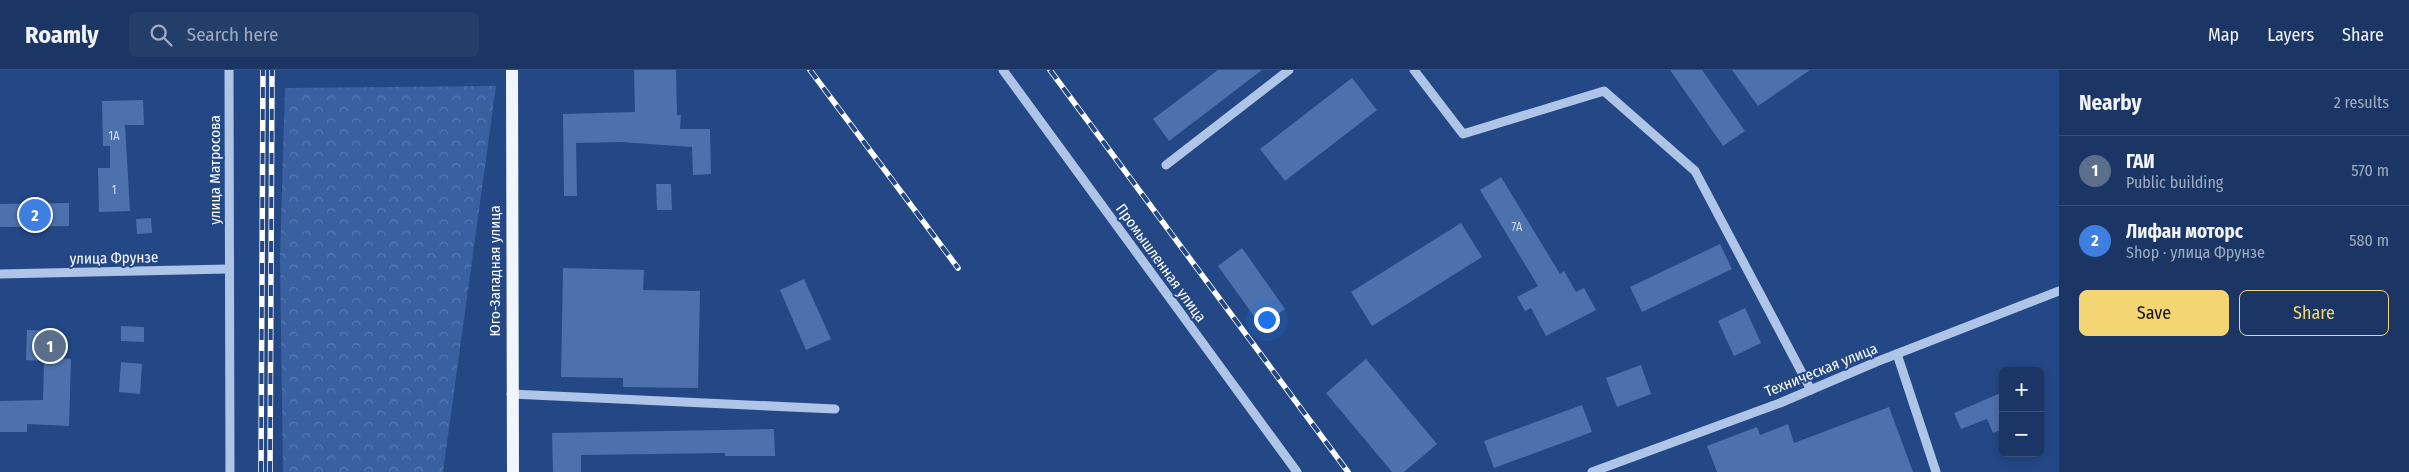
<!DOCTYPE html>
<html lang="en">
<head>
<meta charset="utf-8">
<style>
	body { margin:0; font-family:"Fira Sans Condensed",sans-serif; background:#243e6a; color:#f1f3f6 }
	.controls { position:absolute; right:15px; bottom:15px; display:grid; overflow:hidden; border-radius:8px; box-shadow:0 2px 8px #0003 }
	.controls button { width:45px; height:45px; display:grid; place-items:center; padding:0; border:0; border-bottom:1px solid #395078; background:#1b3664; color:#f1f3f6; font:25px sans-serif }
	.you { position:absolute; left:1266px; top:249px; width:18px; height:18px; margin:-12px; border:4px solid #fff; border-radius:50%; background:#1a73e8; box-shadow:0 0 0 8px #1a73e833 }
	.badge { display:grid; place-items:center; width:32px; height:32px; border-radius:50%; background:#f3d673; color:#fff; font-size:16px; font-weight:700 }
	.pin { position:absolute; translate:-50% -50%; border:2px solid #fff; box-shadow:0 1px 5px #0006 }
	.list { margin:0; padding:0; list-style:none }
	h2 { display:flex; justify-content:space-between; align-items:center; height:65px; margin:0; padding:0 20px; font-size:21px }
	h2 small { font-size:16px; font-weight:400; color:#a0abbf }
	.list li { display:grid; grid-template-columns:32px 1fr auto; gap:15px; align-items:center; box-sizing:border-box; height:70px; padding:0 20px; border-top:1px solid #395078 }
	.list b { display:block; font-size:19px; white-space:nowrap }
	.list p { margin:0; font-size:16px; white-space:nowrap; color:#a0abbf }
	.list em { font-size:16px; font-style:normal; color:#a0abbf }
	.actions { display:flex; gap:10px; padding:15px 20px }
	.actions a { flex:1; padding:11px 0; border:1px solid #f3d673; border-radius:8px; text-align:center; font-size:18px; color:#f3d673 }
	.actions .main { background:#f3d673; color:#111 }
	.icon { flex:none; width:28px; height:28px; fill:none; stroke:currentColor; stroke-width:2; stroke-linecap:round; stroke-linejoin:round }
	.map { position:relative; flex:none; width:2059px; height:402px; overflow:hidden }
	header { display:flex; align-items:center; gap:30px; box-sizing:border-box; height:70px; padding:0 25px; background:#1b3664; border-bottom:1px solid #395078 }
	header strong { font-size:24px }
	nav { display:flex; gap:28px; margin-inline-start:auto; font-size:18px }
	.search { width:350px; height:45px; background:#243e6a; display:flex; align-items:center; gap:12px; box-sizing:border-box; padding:0 18px; border-radius:8px; color:#a0abbf; font-size:19px }
	main { display:flex }
	aside { flex:1; background:#1b3664 }
	.map>svg:first-child { display:block }
</style>
</head>
<body>
<header>
<strong>Roamly</strong>
<div class="search"><svg class="icon" aria-label="search" viewBox="0 0 24 24"><circle cx="10" cy="10" r="6"/><path d="M15 15l6 6"/></svg>Search here</div>
<nav><a>Map</a><a>Layers</a><a>Share</a></nav>
</header>
<main>
<div class="map">
<svg width="2059" height="402" viewBox="0 0 2059 402">
	<defs>
		<pattern id="forest-crowns" width="20" height="18" patternUnits="userSpaceOnUse" patternTransform="scale(1.25)"><rect width="20" height="18" fill="#3961a2"/><path d="M2 6a3 3 0 1 1 6 0M12 15a3 3 0 1 1 6 0" fill="none" stroke="#5779b0"/></pattern>
	</defs>
	<rect width="100%" height="100%" fill="#244886"/>
	<polygon fill="url(#forest-crowns)" points="496,16 443,402 283,402 280,189 285,18"/>
	<g fill="#4d71ad">
		<polygon points="634,0 676,0 677,45 681,45 680,59 710,59 711,104 693,105 692,77 621,72 576,73 577,126 564,126 563,44 635,42"/>
		<polygon points="1218,0 1262,0 1169,71 1153,49"/>
		<polygon points="1670,0 1702,0 1745,61 1723,76"/>
		<polygon points="1732,0 1810,0 1758,36"/>
		<polygon points="1352,8 1377,40 1285,111 1260,79"/>
		<polygon points="143,30 144,55 125,55 130,141 99,142 98,98 110,98 110,76 103,76 102,31"/>
		<polygon points="1501,107 1560,204 1564,201 1576,222 1584,218 1596,240 1546,266 1531,238 1525,241 1517,227 1538,216 1480,120"/>
		<polygon points="656,114 671,114 672,140 657,140"/>
		<polygon points="69,133 69,156 0,157 0,134"/>
		<polygon points="151,148 152,163 137,164 136,149"/>
		<polygon points="1461,153 1482,187 1372,256 1351,222"/>
		<polygon points="1720,174 1732,199 1642,242 1630,217"/>
		<polygon points="1242,178 1285,239 1261,256 1218,196"/>
		<polygon points="563,198 644,200 643,220 700,221 698,318 623,317 623,308 561,307"/>
		<polygon points="804,209 831,269 806,280 780,220"/>
		<polygon points="1745,238 1761,273 1734,286 1718,251"/>
		<polygon points="121,256 144,257 144,272 121,271"/>
		<polygon points="27,260 58,261 57,288 71,289 69,356 27,354 27,362 0,362 0,331 43,330 44,291 26,290"/>
		<polygon points="1366,289 1437,374 1404,402 1392,402 1326,323"/>
		<polygon points="121,292 142,294 140,324 119,322"/>
		<polygon points="1641,295 1651,324 1617,337 1606,308"/>
		<polygon points="2003,322 2003,359 1993,363 1987,349 1961,359 1954,343"/>
		<polygon points="1582,335 1592,362 1494,398 1484,371"/>
		<polygon points="1889,337 1913,402 1717,402 1707,376 1757,357 1760,365 1788,354 1794,373"/>
		<polygon points="774,359 775,386 725,386 725,383 581,385 581,402 553,402 552,363"/>
	</g>
	<g fill="none" stroke-linecap="round" stroke-linejoin="round">
		<g stroke="#afc5e8" stroke-width="9">
			<polyline points="229,0 230,402"/>
			<polyline points="1003,0 1297,402"/>
			<polyline points="1414,0 1463,64 1604,21 1695,101 1811,320"/>
			<polyline points="1166,95 1289,0"/>
			<polyline points="0,204 228,199"/>
			<polyline points="1897,284 1936,402"/>
			<polyline points="511,324 835,339"/>
			<polyline points="1592,402 1780,333 1876,292 2059,221"/>
		</g>
		<polyline stroke="#f1f5fe" stroke-width="12" points="512,0 513,402"/>
		<g stroke="#fff" stroke-width="5.5">
			<g id="rail">
				<polyline points="810,0 958,198"/>
				<polyline points="1050,0 1348,402"/>
				<polyline points="261,402 263,0"/>
				<polyline points="270,402 272,0"/>
			</g>
		</g>
		<use href="#rail" stroke="#244886" stroke-width="4" stroke-dasharray="11" stroke-linecap="butt"/>
	</g>
	<g text-anchor="middle" stroke-width="4" stroke-linejoin="round" paint-order="stroke">
		<g font-size="12" fill="#d2dcea">
			<text x="114" y="70">1А</text>
			<text x="114" y="124">1</text>
			<text x="1517" y="161">7А</text>
		</g>
		<g font-size="15" fill="#fff" stroke="#244886">
			<text transform="translate(215 100) rotate(-90)" y="5">улица Матросова</text>
			<text transform="translate(114 188) rotate(-1)" y="5">улица Фрунзе</text>
			<text transform="translate(1161 193) rotate(54)" y="5">Промышленная улица</text>
			<text transform="translate(495 201) rotate(-90)" y="5">Юго-Западная улица</text>
			<text transform="translate(1821 300) rotate(-22)" y="5">Техническая улица</text>
		</g>
	</g>
</svg>
<div class="controls">
<button>+</button>
<button>−</button>
</div>
<div class="you"></div>
<div class="pin badge" style="left:50px;top:276px;background:#5c6f8a">1</div>
<div class="pin badge" style="left:35px;top:145px;background:#3f7fe0">2</div>
</div>
<aside>
<h2>Nearby<small>2 results</small></h2>
<ul class="list">
<li><span class="badge" style="background:#5c6f8a">1</span><div><b>ГАИ</b><p>Public building</p></div><em>570 m</em></li>
<li><span class="badge" style="background:#3f7fe0">2</span><div><b>Лифан моторс</b><p>Shop · улица Фрунзе</p></div><em>580 m</em></li>
</ul>
<div class="actions"><a class="main">Save</a><a>Share</a></div>
</aside>
</main>
</body>
</html>
